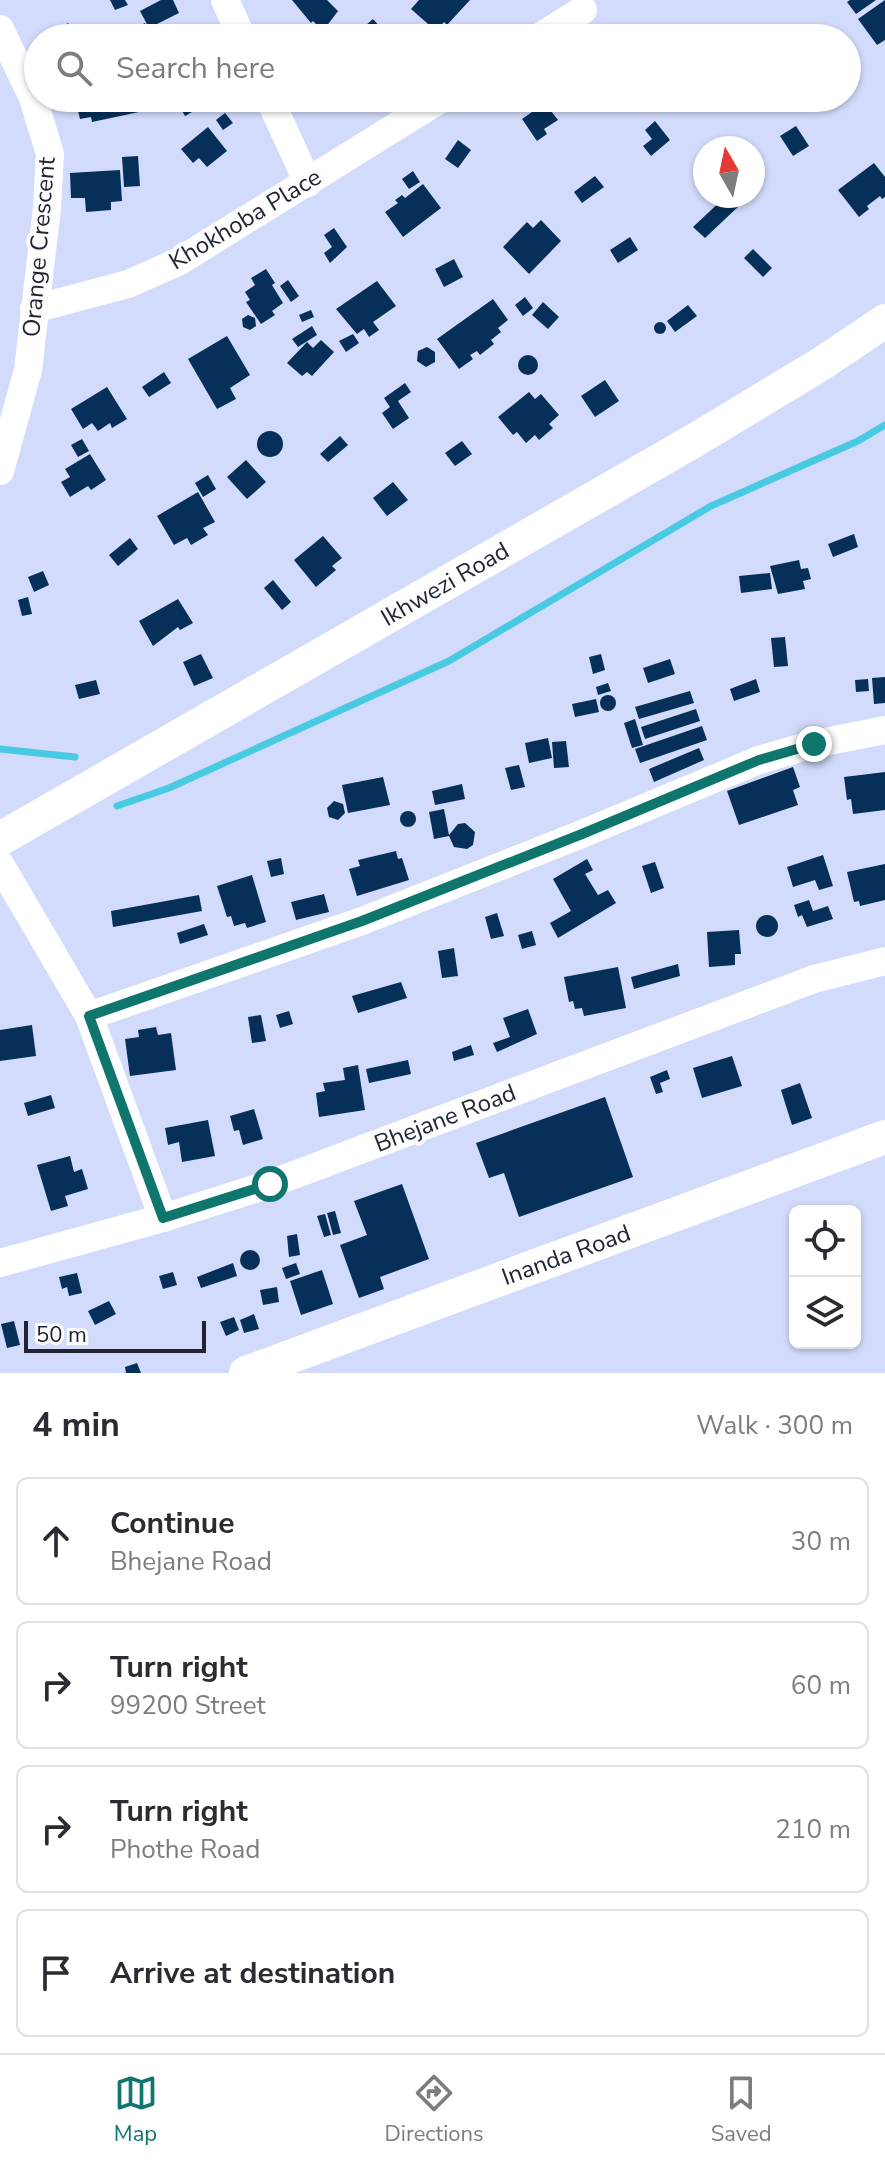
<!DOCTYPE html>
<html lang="en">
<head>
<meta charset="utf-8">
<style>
	body { margin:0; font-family:"Nunito Sans",sans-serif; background:#f2f2f3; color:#2b2b33 }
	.controls { position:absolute; right:24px; bottom:24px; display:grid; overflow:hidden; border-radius:12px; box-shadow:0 2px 6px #0004 }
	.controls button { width:72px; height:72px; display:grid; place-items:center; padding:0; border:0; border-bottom:2px solid #e1e1e2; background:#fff; color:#2b2b33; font:40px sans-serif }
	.compass { position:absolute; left:693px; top:136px; width:72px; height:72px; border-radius:50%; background:#fff; box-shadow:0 2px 6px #0004; rotate:351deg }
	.scale { position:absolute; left:24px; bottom:20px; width:182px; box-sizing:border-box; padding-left:8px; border:4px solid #1f2332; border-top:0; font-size:22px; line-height:28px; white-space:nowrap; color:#1f2332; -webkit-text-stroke:6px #fdfdfd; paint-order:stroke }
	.stop { position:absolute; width:24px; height:24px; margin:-18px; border:6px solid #0f766e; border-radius:50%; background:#fff }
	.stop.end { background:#0f766e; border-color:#fff; box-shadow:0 2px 8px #0008 }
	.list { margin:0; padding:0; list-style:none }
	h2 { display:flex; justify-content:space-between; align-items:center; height:104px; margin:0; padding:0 32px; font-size:34px }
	h2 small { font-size:26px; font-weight:400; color:#7c7c81 }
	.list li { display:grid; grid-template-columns:52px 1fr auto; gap:24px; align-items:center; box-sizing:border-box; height:128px; margin:0 16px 16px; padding:0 16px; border:2px solid #e1e1e2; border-radius:12px }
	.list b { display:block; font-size:30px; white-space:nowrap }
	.list p { margin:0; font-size:26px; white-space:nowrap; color:#7c7c81 }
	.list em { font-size:26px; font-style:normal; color:#7c7c81 }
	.icon { flex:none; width:44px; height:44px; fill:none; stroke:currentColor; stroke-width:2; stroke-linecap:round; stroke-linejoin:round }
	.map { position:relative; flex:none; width:885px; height:1373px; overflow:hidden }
	.search { position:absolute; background:#fff; box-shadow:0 2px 6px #0004; left:24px; right:24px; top:24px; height:88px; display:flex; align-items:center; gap:20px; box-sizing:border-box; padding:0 28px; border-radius:44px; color:#7c7c81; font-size:30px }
	.sheet { height:680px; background:#fff }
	nav { display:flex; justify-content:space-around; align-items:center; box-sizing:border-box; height:112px; border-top:2px solid #e1e1e2; background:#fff; font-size:22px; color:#7c7c81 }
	nav a { display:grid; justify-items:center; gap:4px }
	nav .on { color:#0f766e }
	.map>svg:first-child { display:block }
</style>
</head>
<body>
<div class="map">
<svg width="885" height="1373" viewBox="0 0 885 1373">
	<rect width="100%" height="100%" fill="#d2dbfb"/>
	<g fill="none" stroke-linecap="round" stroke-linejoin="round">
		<g stroke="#49cae3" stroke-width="7">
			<polyline points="0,749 75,757"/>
			<polyline points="117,806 169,788 449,661 711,506 858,441 885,425"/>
		</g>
	</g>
	<g fill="#062f59">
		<polygon points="110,0 125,0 128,5 115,10"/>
		<polygon points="161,0 173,0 179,13 149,28 140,11"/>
		<polygon points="292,0 327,0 338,11 323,31 313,21 311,23"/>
		<polygon points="419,0 470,0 447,25 444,22 436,31 411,9"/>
		<polygon points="850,0 876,0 856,14 847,2"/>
		<polygon points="885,0 885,40 877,45 858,19"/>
		<polygon points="373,19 390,38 351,38"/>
		<polygon points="68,23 76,34 70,38 47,38"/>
		<polygon points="145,23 152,38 133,38 129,30"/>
		<polygon points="75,98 136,98 139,112 92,122 91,117 80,119"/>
		<polygon points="175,98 193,98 199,108 185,116"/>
		<polygon points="541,98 558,120 544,129 547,134 537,141 522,119 532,112 528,107"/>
		<polygon points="225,113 233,123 223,130 216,120"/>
		<polygon points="655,121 670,140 651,156 643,146 652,139 645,130"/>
		<polygon points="796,126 809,146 793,156 780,136"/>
		<polygon points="208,127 227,151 207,167 199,158 193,163 181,149"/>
		<polygon points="458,140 471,150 458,168 445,159"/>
		<polygon points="138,156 140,186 124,187 122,157"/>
		<polygon points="874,163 885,177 885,197 882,199 880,196 867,206 869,209 859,217 838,190"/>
		<polygon points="120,170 122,201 111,202 111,210 86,212 85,198 71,198 70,173"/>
		<polygon points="413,171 420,182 409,189 402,179"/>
		<polygon points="595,176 604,187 582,203 574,192"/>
		<polygon points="423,184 441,208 403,237 385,212 398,203 395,200 402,195 405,198"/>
		<polygon points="726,196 733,196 741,204 705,238 693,227"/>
		<polygon points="541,220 561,241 529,274 503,247 527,222 533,228"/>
		<polygon points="334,228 347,247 330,263 324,253 332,247 324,235"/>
		<polygon points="630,237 638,250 618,263 610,250"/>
		<polygon points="753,249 772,268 763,277 744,258"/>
		<polygon points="454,259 463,277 444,287 435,269"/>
		<polygon points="266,269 275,283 272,285 283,303 272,311 275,315 261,324 246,302 250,300 245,292 255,285 251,278"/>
		<polygon points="288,280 299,296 291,302 280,286"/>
		<polygon points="377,281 396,306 373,322 379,330 369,337 364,329 357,334 336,309"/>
		<polygon points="525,297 533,308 523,316 515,305"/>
		<polygon points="493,299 508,320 498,328 501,332 491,340 494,344 480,355 477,351 470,355 473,359 459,369 437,339"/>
		<polygon points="543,302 559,317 548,329 532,315"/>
		<polygon points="688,305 697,316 675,332 667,321"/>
		<polygon points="311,310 314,317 302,322 299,315"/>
		<polygon points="248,315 255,318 256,326 250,330 243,327 242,319"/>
		<circle cx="660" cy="328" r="6"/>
		<polygon points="312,326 317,335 298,347 292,339"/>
		<polygon points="353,334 359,343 346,352 339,341"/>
		<polygon points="227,336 250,375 230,388 236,399 217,409 188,359"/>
		<polygon points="321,340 334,352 312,376 307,372 302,376 287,363 307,342 313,348"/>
		<polygon points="427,347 435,352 435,362 426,367 417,361 418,351"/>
		<circle cx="528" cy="365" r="10"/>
		<polygon points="164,372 171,383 149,397 142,387"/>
		<polygon points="605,380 619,401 595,417 581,396"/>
		<polygon points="405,383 411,392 398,401 409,418 393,429 382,413 390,407 384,398"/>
		<polygon points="107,387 127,419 112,428 110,423 98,431 92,423 83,429 71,409"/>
		<polygon points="529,392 535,399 541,394 559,415 549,424 553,428 539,440 535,435 526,443 517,432 513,435 498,417"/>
		<circle cx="270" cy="444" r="13"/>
		<polygon points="340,436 348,445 328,462 320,454"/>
		<polygon points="82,439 89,451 78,457 71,445"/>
		<polygon points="462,441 472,454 455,466 445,453"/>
		<polygon points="90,454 106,480 91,490 88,486 70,497 61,482 70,477 65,469"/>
		<polygon points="246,460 266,482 247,499 227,477"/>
		<polygon points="208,475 216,489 203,497 195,483"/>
		<polygon points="393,482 408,500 387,516 373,498"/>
		<polygon points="198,492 215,522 203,528 208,535 191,545 187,538 174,545 157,516"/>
		<polygon points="854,534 858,547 833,557 828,544"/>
		<polygon points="323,536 342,558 332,566 336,570 316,587 294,560"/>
		<polygon points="130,538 138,549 118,566 109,555"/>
		<polygon points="799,560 801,569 808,568 811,579 803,581 805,589 778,594 770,566"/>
		<polygon points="43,571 49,585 34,592 28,577"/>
		<polygon points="770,573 772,589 741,593 739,576"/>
		<polygon points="273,580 291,602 282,610 264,588"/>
		<polygon points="28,597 32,614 22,616 18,600"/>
		<polygon points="178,599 193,623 180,630 178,627 153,646 139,621"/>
		<polygon points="785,637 788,666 774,667 771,638"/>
		<polygon points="201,654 213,678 194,686 183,662"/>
		<polygon points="601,654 605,670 593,674 589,657"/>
		<polygon points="670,659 675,674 648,683 643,668"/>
		<polygon points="885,677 885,703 874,704 872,678"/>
		<polygon points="756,679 760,692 734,701 730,689"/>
		<polygon points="868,679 869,691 856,692 855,680"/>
		<polygon points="96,680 100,694 79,699 75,685"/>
		<polygon points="608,683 611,691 598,695 596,687"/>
		<polygon points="690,691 694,703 639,719 635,707"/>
		<circle cx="608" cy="703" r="8"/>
		<polygon points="596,699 599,712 575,717 572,704"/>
		<polygon points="696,709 700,721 645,739 641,727"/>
		<polygon points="635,719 643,745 632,748 624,723"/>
		<polygon points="702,726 707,740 640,763 635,749"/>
		<polygon points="548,738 552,758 529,763 525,743"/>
		<polygon points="566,741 569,767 554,768 552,742"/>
		<polygon points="699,748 704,760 654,782 649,769"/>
		<polygon points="519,765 525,787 511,790 505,768"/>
		<polygon points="793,767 800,787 793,790 798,805 739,825 727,791"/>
		<polygon points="885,772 885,810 853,814 851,799 847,800 844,777"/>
		<polygon points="383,777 390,805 348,813 342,785"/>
		<polygon points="462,784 465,799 435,805 432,791"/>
		<polygon points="334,801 343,804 345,813 338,820 329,817 327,808"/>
		<polygon points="444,809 449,835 458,824 465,823 475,832 473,845 467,849 454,847 449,836 434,839 429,812"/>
		<circle cx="408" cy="819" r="8"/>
		<polygon points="396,851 398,859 402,858 409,880 357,896 349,869 360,866 358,860"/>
		<polygon points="823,855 833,886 819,890 815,880 793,887 787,867"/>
		<polygon points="281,858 284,874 271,877 267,861"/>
		<polygon points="587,859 593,870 585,874 598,895 608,890 616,903 558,938 550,923 571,911 553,879"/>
		<polygon points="655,862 664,888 651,893 642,866"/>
		<polygon points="885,864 885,900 860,906 859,901 854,902 847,872"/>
		<polygon points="252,875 266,922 247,928 245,923 234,926 231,916 227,917 217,886"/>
		<polygon points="324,894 329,912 296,920 291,902"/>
		<polygon points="199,895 202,911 113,927 111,911"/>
		<polygon points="809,900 813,911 828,906 833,919 807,927 802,915 798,917 794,905"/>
		<polygon points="497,913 504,936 491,939 485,917"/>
		<circle cx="767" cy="926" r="11"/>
		<polygon points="204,924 208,935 180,944 177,933"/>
		<polygon points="739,930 741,954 735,954 735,965 709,967 707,932"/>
		<polygon points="532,931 536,945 522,949 518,935"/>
		<polygon points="454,948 458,976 442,978 438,951"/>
		<polygon points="678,964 680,976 634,989 631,977"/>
		<polygon points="618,967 626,1008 584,1016 582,1008 575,1009 573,1001 569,1002 564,977"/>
		<polygon points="401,982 407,998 358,1013 352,996"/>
		<polygon points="528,1009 537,1034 497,1052 493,1043 510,1037 503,1018"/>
		<polygon points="289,1011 293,1024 280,1028 276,1015"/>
		<polygon points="261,1015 266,1041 252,1043 248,1017"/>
		<polygon points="32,1025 36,1056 0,1061 0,1030"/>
		<polygon points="156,1027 158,1035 171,1033 176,1070 130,1076 125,1039 139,1037 138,1030"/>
		<polygon points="471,1045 474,1055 454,1061 452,1052"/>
		<polygon points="732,1056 742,1086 702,1098 693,1068"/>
		<polygon points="408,1060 411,1074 369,1083 366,1069"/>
		<polygon points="358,1065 365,1110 319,1117 316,1093 325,1091 323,1083 345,1080 343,1068"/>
		<polygon points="667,1070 670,1079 660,1083 663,1092 656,1094 650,1077"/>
		<polygon points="800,1083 812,1118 792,1125 781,1090"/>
		<polygon points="51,1095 55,1108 28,1116 24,1103"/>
		<polygon points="605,1097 633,1177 519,1217 504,1173 489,1178 476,1143"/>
		<polygon points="254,1109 263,1139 243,1145 239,1130 234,1131 230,1116"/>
		<polygon points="208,1120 215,1156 182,1162 179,1142 168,1145 165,1128"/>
		<polygon points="70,1156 74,1172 82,1169 88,1189 65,1196 68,1206 51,1211 37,1165"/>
		<polygon points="402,1184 429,1259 380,1277 384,1289 359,1298 340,1245 367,1235 354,1201"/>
		<polygon points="335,1211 341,1233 333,1235 327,1213"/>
		<polygon points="325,1214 331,1235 324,1237 317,1216"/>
		<polygon points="297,1234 300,1255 289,1257 287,1236"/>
		<circle cx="250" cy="1260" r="10"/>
		<polygon points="233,1263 237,1276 201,1288 197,1277"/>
		<polygon points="296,1263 300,1274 286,1279 282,1268"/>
		<polygon points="322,1270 333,1304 301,1315 290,1281"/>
		<polygon points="173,1272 177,1285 163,1289 159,1276"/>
		<polygon points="77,1273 82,1293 69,1296 67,1287 62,1289 59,1277"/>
		<polygon points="277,1287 279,1302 263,1305 260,1290"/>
		<polygon points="109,1301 116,1314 95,1325 88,1311"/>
		<polygon points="254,1314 259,1329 244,1333 240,1320"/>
		<polygon points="234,1317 239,1330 226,1336 220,1322"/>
		<polygon points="14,1321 20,1345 7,1348 1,1324"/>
		<polygon points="137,1363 141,1373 126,1373 125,1367"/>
	</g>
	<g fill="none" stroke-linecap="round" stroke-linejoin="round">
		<g stroke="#fff" stroke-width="28">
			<polyline points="225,0 242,38"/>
			<polyline points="0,29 33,98 50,154 47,208 28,370 0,471"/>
			<polyline points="538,38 583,10"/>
			<polyline points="269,98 308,183"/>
			<polyline points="34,309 128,284 178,262 442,98"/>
			<polyline points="0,864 89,1016 163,1218"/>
			<polyline points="89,1016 362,921 582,834 759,760 814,744 885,730"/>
			<polyline points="0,1263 163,1218 270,1184 814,979 885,961"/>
		</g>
		<g stroke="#fff" stroke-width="34">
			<polyline points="0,839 697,439 821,364 885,321"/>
			<polyline points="246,1373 885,1137"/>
		</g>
	</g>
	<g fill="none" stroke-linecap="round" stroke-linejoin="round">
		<polyline stroke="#0f766e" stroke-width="10" points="270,1184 163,1218 89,1016 362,921 582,834 759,760 814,744"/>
	</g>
	<g text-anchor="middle" stroke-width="8" stroke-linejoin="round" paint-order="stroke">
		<g font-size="24" fill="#1f2332" stroke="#fdfdfd">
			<text transform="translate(245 219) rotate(-31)" y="8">Khokhoba Place</text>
			<text transform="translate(39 247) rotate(-85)" y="8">Orange Crescent</text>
			<text transform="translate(445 584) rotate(-30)" y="8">Ikhwezi Road</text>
			<text transform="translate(445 1118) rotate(-21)" y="8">Bhejane Road</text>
			<text transform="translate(566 1255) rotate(-20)" y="8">Inanda Road</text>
		</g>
	</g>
</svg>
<div class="controls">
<button><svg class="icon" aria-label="locate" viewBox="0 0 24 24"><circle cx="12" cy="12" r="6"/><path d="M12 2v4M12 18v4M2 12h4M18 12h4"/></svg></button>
<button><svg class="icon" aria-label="layers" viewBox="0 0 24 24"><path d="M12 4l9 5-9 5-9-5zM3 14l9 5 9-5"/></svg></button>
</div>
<svg class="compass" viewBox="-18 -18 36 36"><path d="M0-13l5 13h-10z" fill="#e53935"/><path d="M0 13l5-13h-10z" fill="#7c7c81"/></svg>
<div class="scale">50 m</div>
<div class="stop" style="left:270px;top:1184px"></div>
<div class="stop end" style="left:814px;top:744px"></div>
<div class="search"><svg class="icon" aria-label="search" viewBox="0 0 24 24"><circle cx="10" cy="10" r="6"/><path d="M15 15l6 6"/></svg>Search here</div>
</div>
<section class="sheet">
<h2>4 min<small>Walk · 300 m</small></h2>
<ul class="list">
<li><svg class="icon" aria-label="ahead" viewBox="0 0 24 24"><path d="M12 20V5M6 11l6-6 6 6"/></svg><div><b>Continue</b><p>Bhejane Road</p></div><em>30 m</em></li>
<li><svg class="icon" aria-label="right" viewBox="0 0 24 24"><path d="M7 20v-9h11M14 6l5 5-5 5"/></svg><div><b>Turn right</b><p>99200 Street</p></div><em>60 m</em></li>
<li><svg class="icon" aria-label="right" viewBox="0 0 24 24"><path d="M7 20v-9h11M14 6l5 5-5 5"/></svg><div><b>Turn right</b><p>Phothe Road</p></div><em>210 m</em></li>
<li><svg class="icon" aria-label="arrive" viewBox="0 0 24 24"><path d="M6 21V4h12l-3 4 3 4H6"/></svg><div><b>Arrive at destination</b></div></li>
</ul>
</section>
<nav>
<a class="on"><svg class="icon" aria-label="map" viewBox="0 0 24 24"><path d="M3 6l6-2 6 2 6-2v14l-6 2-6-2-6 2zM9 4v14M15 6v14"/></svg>Map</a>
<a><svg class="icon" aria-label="directions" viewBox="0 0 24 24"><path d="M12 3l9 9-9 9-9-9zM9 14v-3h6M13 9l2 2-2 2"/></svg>Directions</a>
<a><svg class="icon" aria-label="saved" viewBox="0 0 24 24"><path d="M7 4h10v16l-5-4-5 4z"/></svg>Saved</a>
</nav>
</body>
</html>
